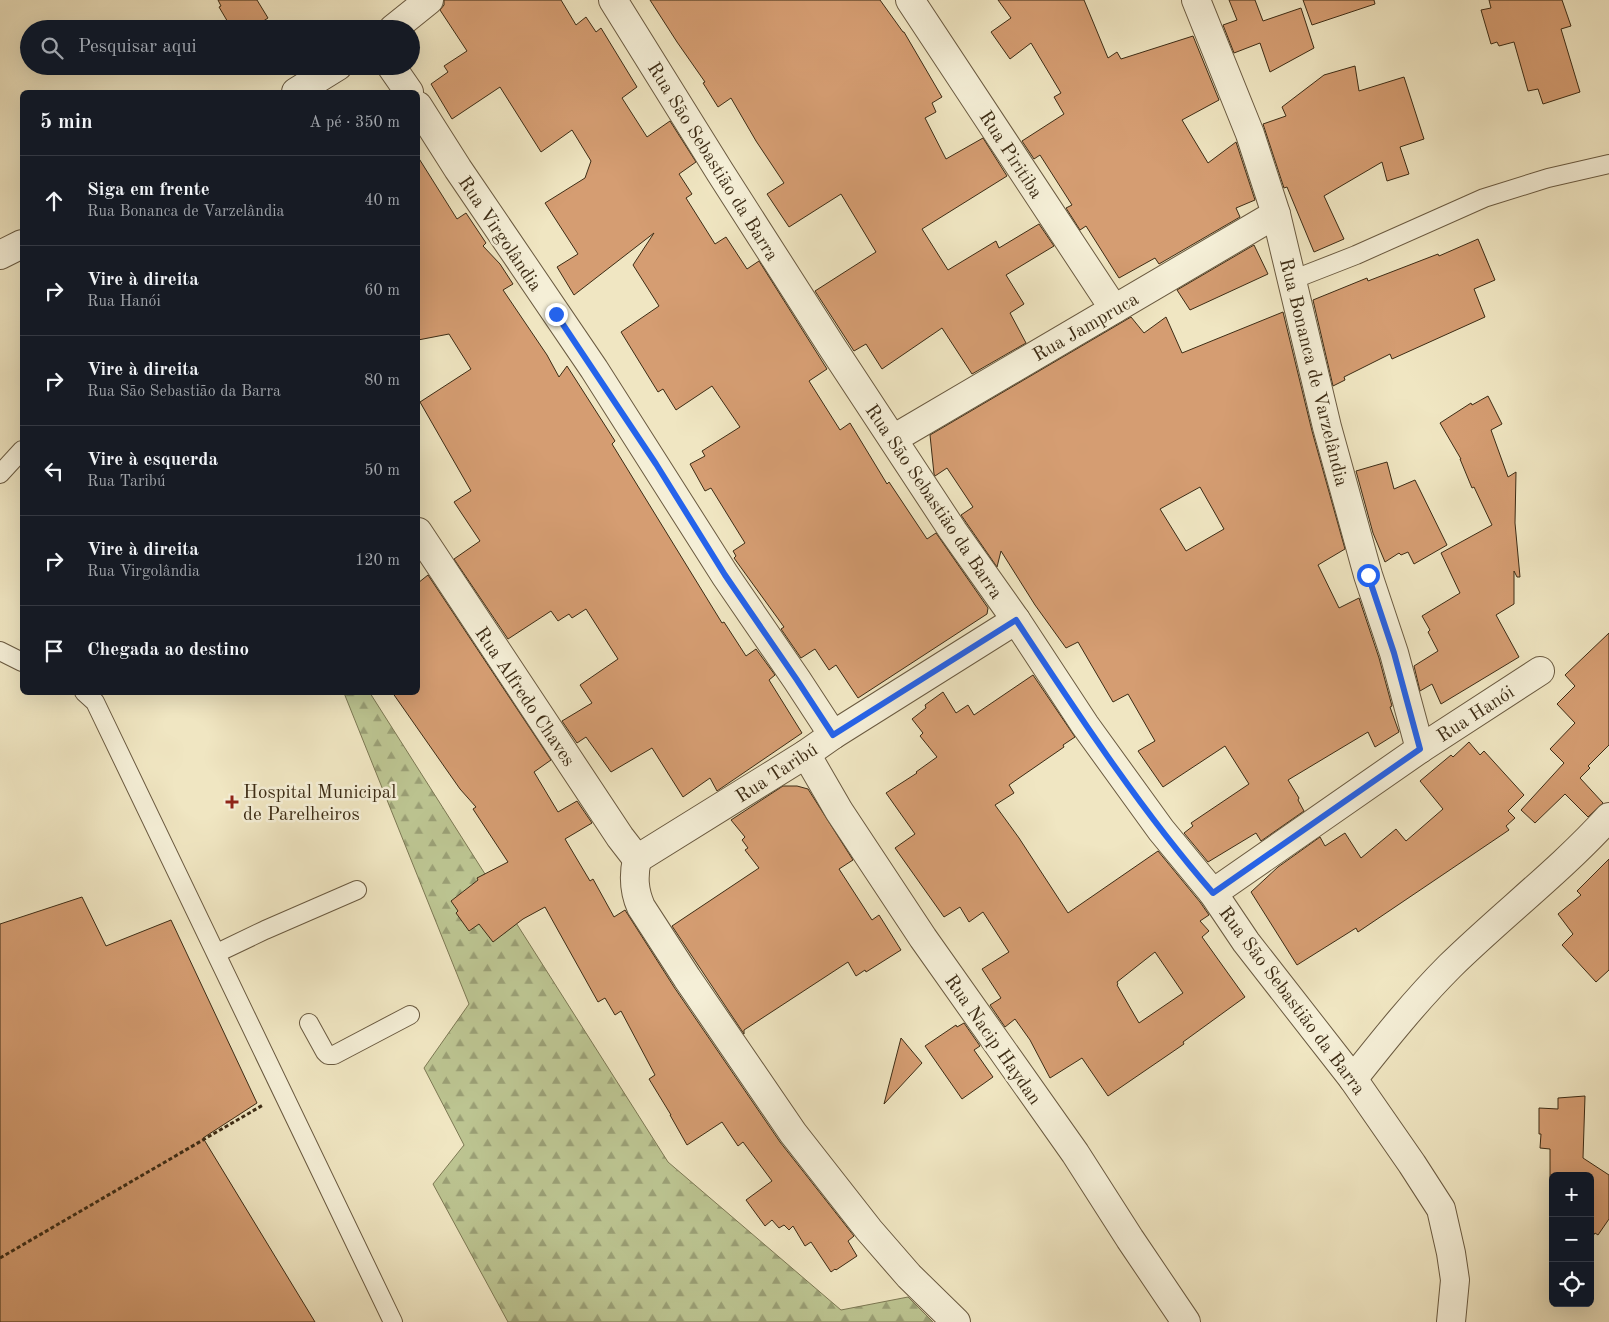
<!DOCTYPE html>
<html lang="pt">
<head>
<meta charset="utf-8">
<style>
	body { margin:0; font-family:"Old Standard TT",serif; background:#20242c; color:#f1f3f6 }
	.controls { position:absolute; right:15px; bottom:15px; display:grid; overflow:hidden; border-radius:8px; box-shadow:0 5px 20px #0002 }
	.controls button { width:45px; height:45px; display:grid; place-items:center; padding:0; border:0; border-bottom:1px solid #363941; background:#171b24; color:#f1f3f6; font:25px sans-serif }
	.stop { position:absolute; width:15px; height:15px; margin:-11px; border:4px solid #2563eb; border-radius:50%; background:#fff }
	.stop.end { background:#2563eb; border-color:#fff; box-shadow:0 1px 5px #0008 }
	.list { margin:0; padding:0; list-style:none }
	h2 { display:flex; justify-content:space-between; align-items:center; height:65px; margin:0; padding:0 20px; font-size:21px }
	h2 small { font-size:16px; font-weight:400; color:#9ea1a6 }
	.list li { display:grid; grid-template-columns:32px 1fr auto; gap:15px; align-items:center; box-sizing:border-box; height:90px; padding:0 20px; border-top:1px solid #363941 }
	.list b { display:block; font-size:19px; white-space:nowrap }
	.list p { margin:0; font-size:16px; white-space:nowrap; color:#9ea1a6 }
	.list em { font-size:16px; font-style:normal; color:#9ea1a6 }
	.icon { flex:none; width:28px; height:28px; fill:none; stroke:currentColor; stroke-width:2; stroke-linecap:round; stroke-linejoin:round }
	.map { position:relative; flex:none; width:1609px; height:1322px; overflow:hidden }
	.search { position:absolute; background:#171b24; box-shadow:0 5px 20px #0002; left:20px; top:20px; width:400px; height:55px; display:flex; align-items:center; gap:12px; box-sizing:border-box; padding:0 18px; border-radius:28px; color:#9ea1a6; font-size:19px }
	.panel { position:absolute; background:#171b24; box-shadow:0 5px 20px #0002; left:20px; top:90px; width:400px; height:605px; border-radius:8px }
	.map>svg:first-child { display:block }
</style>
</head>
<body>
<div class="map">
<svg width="1609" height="1322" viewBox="0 0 1609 1322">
	<defs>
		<pattern id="forest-firs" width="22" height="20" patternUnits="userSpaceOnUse" patternTransform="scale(1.25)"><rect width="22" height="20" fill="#bcc491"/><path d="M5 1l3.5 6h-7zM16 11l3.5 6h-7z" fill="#9a9f75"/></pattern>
	</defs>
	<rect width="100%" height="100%" fill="#f0e6c2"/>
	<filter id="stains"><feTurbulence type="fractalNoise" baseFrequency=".004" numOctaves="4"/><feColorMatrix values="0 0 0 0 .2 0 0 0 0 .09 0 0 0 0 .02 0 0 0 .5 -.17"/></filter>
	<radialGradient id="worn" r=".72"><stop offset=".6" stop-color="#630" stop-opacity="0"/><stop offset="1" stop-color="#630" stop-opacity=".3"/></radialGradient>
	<polygon fill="url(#forest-firs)" stroke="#7c7853" points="344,693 370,693 668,1162 841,1310 908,1297 933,1322 508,1322 433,1184 464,1145 424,1068 469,1004"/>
	<g fill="#d59d72" stroke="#3d2c15" fill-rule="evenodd">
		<polygon points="218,0 257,0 268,18 251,29 232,29 219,7 221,6"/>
		<polygon points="444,0 561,0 576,25 586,17 596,32 601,28 637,87 622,98 647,137 670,121 696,162 679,174 692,194 686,198 715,244 726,237 747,269 759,261 827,369 809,381 840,430 850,423 887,484 889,482 927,539 936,533 988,608 987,614 858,698 836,665 829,670 815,649 801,658 781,629 784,627 734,558 736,556 733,551 745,543 711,488 705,491 690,464 705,456 702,451 740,427 712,386 676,410 663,389 658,392 621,332 659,306 633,265 654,233 574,295 557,267 578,254 545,203 585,178 591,161 572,130 541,152 500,87 452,119 431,84 448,72 444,66 467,51 440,10 444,5"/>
		<polygon points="650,0 880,0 903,32 904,32 942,97 932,103 936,112 925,118 946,159 983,138 1007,176 922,229 948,270 996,241 999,248 1039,224 1054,246 1006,275 1024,304 1010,313 1026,343 972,374 942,328 882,369 866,344 854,351 815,291 876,252 841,194 789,227 767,194 784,183 756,141 731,98 718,107 703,83 705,82 677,42"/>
		<polygon points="998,0 1084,0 1108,58 1117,52 1121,59 1193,36 1219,100 1182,120 1208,163 1236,142 1255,200 1236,208 1240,217 1159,264 1155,258 1119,278 1086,226 1080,230 1066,208 1072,205 1040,155 1034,159 1022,141 1064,114 1054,97 1061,93 1031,43 1010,59 991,32 1011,18"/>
		<polygon points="1229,0 1255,0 1263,21 1301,8 1314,48 1270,72 1260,43 1234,53 1223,25 1237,20"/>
		<polygon points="1303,0 1374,0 1375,4 1312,25"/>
		<polygon points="1489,0 1562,0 1571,26 1561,29 1580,92 1543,104 1538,89 1528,91 1514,42 1499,46 1497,42 1491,44 1481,10 1491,8"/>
		<polygon points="1355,66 1359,91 1404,77 1424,139 1400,147 1409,174 1387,181 1382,162 1324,196 1344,239 1314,252 1287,187 1284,188 1263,124 1286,116 1282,107 1324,75"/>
		<polygon points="418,157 457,219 466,213 486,243 483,246 500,264 513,284 503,290 547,355 559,377 567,366 615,441 612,444 722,623 724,622 746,656 756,649 775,675 769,680 802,733 717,791 710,778 683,797 652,748 611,772 586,737 577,743 562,721 592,703 580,685 618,659 586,609 572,618 569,614 558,621 551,611 508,639 454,559 480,541 454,502 471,491 420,402 471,369 449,334 418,340"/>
		<polygon points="1478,239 1495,280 1474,289 1485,317 1392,359 1390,354 1344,377 1345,380 1333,386 1313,300 1367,278 1368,281 1438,254 1439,256"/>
		<polygon points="1254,245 1268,274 1190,310 1177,290"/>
		<path d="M1283 312 1312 431 1345 549 1318 565 1339 608 1359 598 1379 658 1392 706 1390 707 1399 732 1375 747 1368 732 1288 780 1299 798 1298 800 1304 811 1261 841 1256 833 1208 862 1184 833 1193 826 1191 823 1249 784 1225 746 1163 787 1138 751 1155 741 1128 694 1113 702 1078 642 1066 648 1035 605 1001 551 997 567 961 515 973 507 947 468 935 476 934 474 930 435 1131 317 1144 333 1166 317 1182 353ZM1200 487 1224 529 1186 551 1160 509Z"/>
		<polygon points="1488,396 1502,424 1491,430 1508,477 1516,472 1515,523 1520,577 1517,577 1514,571 1514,604 1496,615 1519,657 1441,704 1432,684 1420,691 1414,666 1438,651 1428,632 1430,630 1422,616 1460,593 1441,553 1492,525 1474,487 1472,488 1460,459 1461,459 1440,423 1471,403 1472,405"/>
		<polygon points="1387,462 1394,489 1415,480 1447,545 1414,564 1408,552 1401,555 1399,553 1385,562 1373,533 1356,471"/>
		<polygon points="428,575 551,760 534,772 558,812 577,801 592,823 565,839 590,881 593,879 614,917 625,910 674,987 780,1142 854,1236 848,1241 857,1256 836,1270 835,1269 831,1272 811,1242 805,1246 793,1226 789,1230 784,1225 779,1228 772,1220 765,1226 746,1200 772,1181 743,1142 738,1146 722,1122 687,1145 670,1115 671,1115 649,1079 655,1075 621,1011 615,1015 605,998 598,1002 545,907 523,919 493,942 479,924 469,931 456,913 458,911 451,901 478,880 477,878 508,862 473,809 476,807 460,789 392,692 418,692 418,583"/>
		<polygon points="1609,633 1609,745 1588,766 1590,768 1580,778 1603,803 1588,817 1565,794 1535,823 1521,810 1564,763 1550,749 1575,723 1557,704 1575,686 1565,675"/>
		<path d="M1033 675 1075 737 1063 745 1064 747 1009 785 1014 793 995 805 1019 838 1068 913 1158 851 1200 902 1209 915 1200 921 1209 931 1202 937 1245 997 1183 1042 1184 1044 1108 1096 1082 1058 1050 1078 1030 1040 1015 1019 1005 1027 990 1005 1001 998 982 969 1009 952 983 912 969 922 960 907 944 917 895 848 915 834 886 793 917 773 916 772 937 757 920 736 923 733 912 719 926 708 925 705 943 692 956 713 968 705 974 715ZM1155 952 1183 993 1139 1023 1117 985 1118 984 1117 982Z"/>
		<polygon points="1469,742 1480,755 1484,751 1524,795 1508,811 1515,818 1506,826 1509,830 1358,932 1356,928 1297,965 1251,892 1278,867 1320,837 1325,846 1345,833 1361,858 1396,829 1406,841 1443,809 1420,781 1451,755 1453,757"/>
		<polygon points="783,786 797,786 808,789 853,860 839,869 872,920 879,915 901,950 866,972 865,970 856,976 848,962 744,1030 744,1034 672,926 759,868 745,850 748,848 742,840 745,837 731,820"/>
		<polygon points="1609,859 1609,970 1596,982 1562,945 1573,934 1558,914 1581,895 1577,891"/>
		<polygon points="82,897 106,946 171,920 257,1103 203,1138 315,1322 0,1322 0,924"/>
		<polygon points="964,1023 980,1046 974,1050 993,1077 962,1099 925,1046 956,1025 957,1027"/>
		<polygon points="901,1038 922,1063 884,1104"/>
		<polygon points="1585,1096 1583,1158 1609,1175 1609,1219 1598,1235 1595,1233 1590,1240 1590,1176 1553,1176 1553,1181 1550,1181 1550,1149 1540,1148 1541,1134 1539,1134 1539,1108 1558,1109 1558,1098"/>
	</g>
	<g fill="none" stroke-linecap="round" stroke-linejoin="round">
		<g stroke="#6a5a40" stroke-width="20">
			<g id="lane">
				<polyline points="1292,280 1356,255 1484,198 1548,178 1609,164"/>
				<polyline points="0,474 22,450"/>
				<polyline points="0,651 22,662"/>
				<polyline points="84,692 95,702 393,1322"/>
				<polyline points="217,953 265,930 357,890"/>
				<polyline points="309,1023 325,1052 328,1055 334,1055 410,1015"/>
			</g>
		</g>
		<g stroke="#6a5a40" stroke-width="30">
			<g id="street">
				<polyline points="613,0 720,172 832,347 953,531 1016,620 1085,725 1161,830 1213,893 1246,942 1353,1079 1412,1164 1441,1209 1451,1253 1455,1280 1451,1322"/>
				<polyline points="910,0 1114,309"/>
				<polyline points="1196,0 1250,134 1276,214 1327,427 1368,575 1394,653 1420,749"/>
				<polyline points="393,29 429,0"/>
				<polyline points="391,66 409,92"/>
				<polyline points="296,92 338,66"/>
				<polyline points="418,106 458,169 594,369 725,575 797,680 833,735"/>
				<polyline points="0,255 22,244"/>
				<polyline points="893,439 1276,214"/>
				<polyline points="418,532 620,837 637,859"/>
				<polyline points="806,754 839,811 923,938 1075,1153 1130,1239 1186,1322"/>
				<path d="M637 859C633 877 634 891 641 907L687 978 793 1133 869 1230 909 1276 956 1322"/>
				<polyline points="637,859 806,754 833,735 1016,620"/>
				<polyline points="1213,893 1420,749 1540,671"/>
				<path d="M1353 1079C1384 1040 1415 1001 1450 966 1502 915 1560 871 1609 817"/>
			</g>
		</g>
		<polyline stroke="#3d2c15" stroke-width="3" stroke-dasharray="4 2.5" stroke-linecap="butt" points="0,1258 263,1105"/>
		<use href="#lane" stroke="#f5efd7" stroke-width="18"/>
		<use href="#street" stroke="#f5efd7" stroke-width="28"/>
	</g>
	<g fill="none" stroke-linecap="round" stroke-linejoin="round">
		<path stroke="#2563eb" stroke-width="6" d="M556 314 656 464 725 575 797 680 833 735 1016 620C1078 714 1139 808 1213 893L1420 749 1394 653 1368 575"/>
	</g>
	<path fill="#8f2418" stroke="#f5efd7" stroke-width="2" d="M229.5 794.5h5v5h5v5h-5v5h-5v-5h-5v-5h5z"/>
	<g text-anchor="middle" stroke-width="5" stroke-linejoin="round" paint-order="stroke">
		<g font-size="19" fill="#3d2c15" stroke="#f5efd7">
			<text transform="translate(1012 154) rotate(57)" y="7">Rua Piritiba</text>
			<text transform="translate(714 161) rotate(58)" y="7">Rua São Sebastião da Barra</text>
			<text transform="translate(501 233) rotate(56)" y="7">Rua Virgolândia</text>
			<text transform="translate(1085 326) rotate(-30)" y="7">Rua Jampruca</text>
			<text transform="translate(1315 372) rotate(76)" y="7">Rua Bonanca de Varzelândia</text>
			<text transform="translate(935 501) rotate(56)" y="7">Rua São Sebastião da Barra</text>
			<text transform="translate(526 696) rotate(56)" y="7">Rua Alfredo Chaves</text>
			<text transform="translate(1475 713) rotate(-33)" y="7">Rua Hanói</text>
			<text transform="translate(776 772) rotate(-33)" y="7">Rua Taribú</text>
			<text transform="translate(1293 1000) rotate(53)" y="7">Rua São Sebastião da Barra</text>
			<text transform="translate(994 1039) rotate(55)" y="7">Rua Nacip Haydan</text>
		</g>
		<g font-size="19" fill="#3d2c15" stroke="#f5efd7" text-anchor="start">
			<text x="243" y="798">Hospital Municipal<tspan x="243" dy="22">de Parelheiros</tspan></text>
		</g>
	</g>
	<rect width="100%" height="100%" filter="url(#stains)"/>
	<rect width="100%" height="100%" fill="url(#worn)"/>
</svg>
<div class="controls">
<button>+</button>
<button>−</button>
<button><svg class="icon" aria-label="locate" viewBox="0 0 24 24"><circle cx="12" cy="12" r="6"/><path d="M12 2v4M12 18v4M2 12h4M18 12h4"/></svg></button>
</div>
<div class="stop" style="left:1368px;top:575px"></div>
<div class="stop end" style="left:556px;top:314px"></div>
<div class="search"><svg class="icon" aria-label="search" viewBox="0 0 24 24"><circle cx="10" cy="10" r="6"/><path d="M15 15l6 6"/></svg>Pesquisar aqui</div>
<section class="panel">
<h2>5 min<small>A pé · 350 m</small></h2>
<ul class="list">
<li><svg class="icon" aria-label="ahead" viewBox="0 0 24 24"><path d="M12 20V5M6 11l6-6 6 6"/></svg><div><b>Siga em frente</b><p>Rua Bonanca de Varzelândia</p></div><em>40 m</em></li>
<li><svg class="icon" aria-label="right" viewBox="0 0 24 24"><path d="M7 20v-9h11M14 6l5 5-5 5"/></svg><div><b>Vire à direita</b><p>Rua Hanói</p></div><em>60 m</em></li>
<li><svg class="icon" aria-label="right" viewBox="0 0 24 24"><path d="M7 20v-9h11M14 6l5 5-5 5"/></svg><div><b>Vire à direita</b><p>Rua São Sebastião da Barra</p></div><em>80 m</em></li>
<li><svg class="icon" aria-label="left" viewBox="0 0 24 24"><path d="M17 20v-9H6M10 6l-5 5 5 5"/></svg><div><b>Vire à esquerda</b><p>Rua Taribú</p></div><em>50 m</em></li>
<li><svg class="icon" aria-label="right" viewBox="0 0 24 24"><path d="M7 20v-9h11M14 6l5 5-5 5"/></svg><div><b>Vire à direita</b><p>Rua Virgolândia</p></div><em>120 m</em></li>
<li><svg class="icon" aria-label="arrive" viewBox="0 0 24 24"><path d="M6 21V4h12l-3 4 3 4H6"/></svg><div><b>Chegada ao destino</b></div></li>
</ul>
</section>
</div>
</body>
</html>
